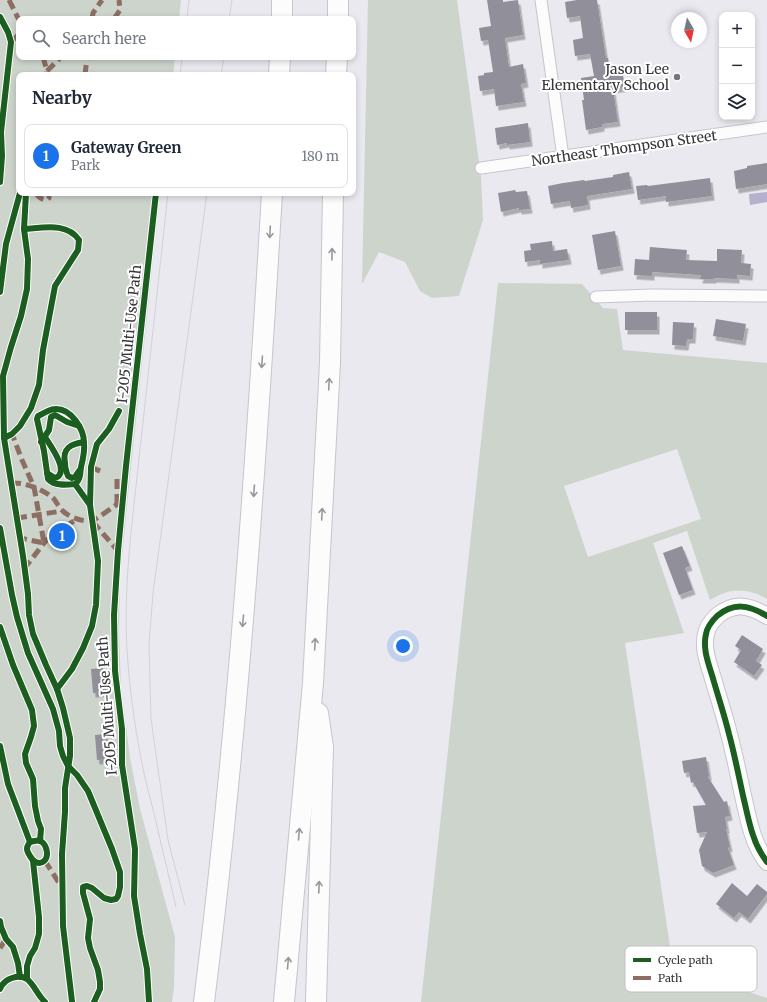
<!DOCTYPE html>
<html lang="en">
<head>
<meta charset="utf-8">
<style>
	body { margin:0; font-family:Merriweather,serif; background:#f2f2f3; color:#1f2937 }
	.controls { position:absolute; right:12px; top:12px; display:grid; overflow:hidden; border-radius:8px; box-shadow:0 2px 6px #0003 }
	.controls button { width:36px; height:36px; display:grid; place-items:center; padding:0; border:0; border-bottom:1px solid #e0e1e3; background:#fff; color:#1f2937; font:20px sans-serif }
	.compass { position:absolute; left:671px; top:12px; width:36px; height:36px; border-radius:50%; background:#fff; box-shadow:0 2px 6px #0003; rotate:171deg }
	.you { position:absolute; left:403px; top:646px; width:14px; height:14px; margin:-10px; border:3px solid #fff; border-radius:50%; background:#1a73e8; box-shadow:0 0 0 6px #1a73e833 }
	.badge { display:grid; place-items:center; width:26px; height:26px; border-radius:50%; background:#1a73e8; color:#fff; font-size:13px; font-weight:700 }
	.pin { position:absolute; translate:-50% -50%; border:2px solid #fff; box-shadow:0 1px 4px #0006 }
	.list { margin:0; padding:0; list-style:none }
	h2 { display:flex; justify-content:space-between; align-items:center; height:52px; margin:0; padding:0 16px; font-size:17px }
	h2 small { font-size:13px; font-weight:400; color:#747a83 }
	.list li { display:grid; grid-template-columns:26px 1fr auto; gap:12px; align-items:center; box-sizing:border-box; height:64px; margin:0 8px 8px; padding:0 8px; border:1px solid #e0e1e3; border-radius:8px }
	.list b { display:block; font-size:15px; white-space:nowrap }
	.list p { margin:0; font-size:13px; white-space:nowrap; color:#747a83 }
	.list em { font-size:13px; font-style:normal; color:#747a83 }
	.icon { flex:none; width:22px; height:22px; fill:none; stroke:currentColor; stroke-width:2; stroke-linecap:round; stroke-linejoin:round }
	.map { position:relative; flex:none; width:767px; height:1002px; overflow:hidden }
	.search { position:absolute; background:#fff; box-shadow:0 2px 6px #0003; left:16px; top:16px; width:340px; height:44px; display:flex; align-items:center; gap:10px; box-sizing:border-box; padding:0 14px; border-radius:8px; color:#747a83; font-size:15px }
	.panel { position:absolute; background:#fff; box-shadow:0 2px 6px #0003; left:16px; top:72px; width:340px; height:124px; border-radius:8px }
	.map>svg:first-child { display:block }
</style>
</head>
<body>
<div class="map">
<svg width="767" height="1002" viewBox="0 0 767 1002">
	<defs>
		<filter id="shadow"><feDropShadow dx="2.5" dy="4.5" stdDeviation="0" flood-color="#0004"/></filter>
	</defs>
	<rect width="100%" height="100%" fill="#eae9f0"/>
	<g fill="#ccd4cc" fill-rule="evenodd">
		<polygon points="0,0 181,0 179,19 19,19 19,57 175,57 173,75 19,75 19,193 160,193 128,495 120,578 119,630 121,687 130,758 140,809 175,937 174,988 172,1002 0,1002"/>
		<polygon points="368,0 457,0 481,177 483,220 459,296 432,298 420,291 405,262 379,252 362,284"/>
		<path d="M498 283 582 284 603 308 617 309 623 350 767 363V599C747 587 729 588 710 600L687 531 653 543 684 633 625 643 673 967 767 998V1002H421ZM677 449 701 519 588 557 564 486Z"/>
	</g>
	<polygon fill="#b5b0cc" points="767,192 767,202 750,205 749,194"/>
	<g fill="#918f99" filter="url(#shadow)">
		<polygon points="487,0 503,0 503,2 518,0 523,35 505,38 509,67 523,64 526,83 521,84 524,102 496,106 494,89 480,91 478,76 484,75 484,73 493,72 488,40 481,41 479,28 491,26"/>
		<polygon points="577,0 597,0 606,58 608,58 609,66 617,65 619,76 623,75 625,87 613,89 618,122 602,124 602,127 586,130 582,100 584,100 581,78 594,76 590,54 575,56 573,40 583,38 580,16 567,18 565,2"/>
		<polygon points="528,123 530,142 507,145 507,143 497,145 495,128"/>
		<polygon points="767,163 767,184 736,189 734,171 747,168 747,166"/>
		<polygon points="629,172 632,189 587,196 588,205 571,208 570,201 551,204 548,186 563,183 584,180 585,181 613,177 613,175"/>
		<polygon points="710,178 712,196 666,202 666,196 638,200 636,186 647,185 648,186"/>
		<polygon points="515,190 516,192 527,191 530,209 519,210 519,208 501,212 498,193"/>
		<polygon points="615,231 621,266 598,270 592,235"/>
		<polygon points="552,241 553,251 567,249 569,260 540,264 540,260 525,262 524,251 531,250 530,244"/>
		<polygon points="650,247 687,250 686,260 717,261 717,249 742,250 741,263 751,264 750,276 737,275 737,279 714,278 714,279 700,279 701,275 652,272 652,276 634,275 635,259 649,260"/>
		<rect x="625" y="312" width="32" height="18"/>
		<polygon points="716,319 746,324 743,341 713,336"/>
		<polygon points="673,322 694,323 693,339 687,339 686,346 672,345"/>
		<polygon points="682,546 690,566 685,568 693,590 679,595 663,553"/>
		<polygon points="742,635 763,649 756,661 762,665 754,676 734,662 741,650 735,646"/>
		<polygon points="103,668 105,692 93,693 91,669"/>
		<polygon points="105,734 107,759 97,760 95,735"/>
		<polygon points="706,757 709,776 708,777 724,802 727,801 730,816 725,817 727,829 726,829 730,847 728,848 734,865 713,873 702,866 699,850 707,832 697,833 693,806 706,805 693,782 691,783 689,772 684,773 682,761"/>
		<polygon points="732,883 747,896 757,884 767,892 767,894 748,919 739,912 734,918 716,904"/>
	</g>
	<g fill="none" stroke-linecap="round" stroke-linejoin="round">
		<g stroke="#c6c5cb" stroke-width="13">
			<g id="street">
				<polyline points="541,0 563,157"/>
				<polyline points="481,168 767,127"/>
				<polyline points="596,297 653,295 767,296"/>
			</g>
		</g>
		<g stroke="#c6c5cb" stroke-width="18">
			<path id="secondary" d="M767 616C749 605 734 602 717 616 712 621 707 627 706 634 702 650 710 667 714 682 719 699 725 717 729 734 735 756 739 778 744 800 747 812 749 824 753 835 756 845 761 854 767 862"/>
		</g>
		<g stroke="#c6c5cb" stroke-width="22">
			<g id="highway">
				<polyline points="282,19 282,0"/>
				<polyline points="338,19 338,0"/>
				<polyline points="279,75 280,57"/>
				<polyline points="336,75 337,57"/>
				<path d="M204 1002C238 733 256 463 272 193"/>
				<polyline points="284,1002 313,683 330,363 333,193"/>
				<polyline points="316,1002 323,747 318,713"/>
			</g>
		</g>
		<use href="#street" stroke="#fcfcfd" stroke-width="11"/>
		<use href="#secondary" stroke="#fcfcfd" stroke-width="16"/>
		<use href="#highway" stroke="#fcfcfd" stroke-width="20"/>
		<g stroke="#d2d1d4" stroke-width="1">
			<polyline points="187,19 189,0"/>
			<polyline points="229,19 232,0"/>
			<polyline points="180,75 182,57"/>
			<polyline points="221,75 224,57"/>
			<path d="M168 193 132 523C127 569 124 618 128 664 130 688 133 713 137 736 141 762 147 788 154 813 161 845 169 876 176 907"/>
			<polyline points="185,905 168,840 151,719 149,645 153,593 207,193"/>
		</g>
		<g stroke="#8d6e63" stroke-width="5" stroke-dasharray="10 5" stroke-linecap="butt">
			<polyline points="9,0 19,20"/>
			<polyline points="92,19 93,13 102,0"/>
			<polyline points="114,19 120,10 119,0"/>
			<polyline points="11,42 19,34"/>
			<polyline points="43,57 47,71 47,75"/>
			<polyline points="47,71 61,57"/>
			<polyline points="85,75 87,57"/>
			<path d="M36 193C38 197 42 200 47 200L49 198V193"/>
			<polyline points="11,431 22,460 34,487 44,543 20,538"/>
			<polyline points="91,467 102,472"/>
			<path d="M11 483C24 482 42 489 52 497 56 500 57 505 61 509 66 516 82 522 91 521 96 520 117 504 122 501"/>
			<polyline points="117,504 117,475"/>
			<polyline points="17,518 62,511"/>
			<polyline points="93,522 118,551"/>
			<polyline points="24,569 44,543 53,534 77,519"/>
			<polyline points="45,861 61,886"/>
			<polyline points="0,948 6,939"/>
		</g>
		<g stroke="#fff" stroke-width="8">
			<g id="cycleway">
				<polyline points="0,17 8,32 11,42 1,132 2,156 0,182"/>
				<polyline points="26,193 24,229 28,259 27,289 21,316 11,347 3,376 4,438 23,556 28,594 29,615 33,634 46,665 57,689 63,708 70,738 70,756 65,788 65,812 62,854 63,926 71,993 72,1002"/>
				<polyline points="0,292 6,244 20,193"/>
				<path d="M45 437C50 445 71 473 55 478L47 473"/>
				<path d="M4 438 12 434 20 426 31 408 39 385 43 350 55 286 78 250 79 240C67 222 43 228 24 229"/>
				<polyline points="41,442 49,430 51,417 55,415 67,422 79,426"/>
				<path d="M79 471 75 477 72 478 68 476C66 471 65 467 65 463 62 448 71 444 84 442"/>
				<path d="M75 484C81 479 80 474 81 467 83 459 85 451 84 443 84 429 71 408 55 409 49 409 43 414 38 416L37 419 44 451 48 479C54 486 66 485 75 484L90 505"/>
				<polyline points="0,528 12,595 17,617 28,653 53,709 59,731 60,746 63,756 68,766 77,775 88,791 112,849 120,872 120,887 118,896 116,899 111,900 104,898 92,888 87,886 83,887 83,893 90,919 88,938 90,948 98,970 100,982 100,989 94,1002"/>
				<path d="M767 616C749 605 734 602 717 616 712 621 707 627 706 634 702 650 710 667 714 682 719 699 725 717 729 734 735 756 739 778 744 800 747 812 749 824 753 835 756 845 761 854 767 862"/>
				<polyline points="0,627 13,665 32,710 34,726 31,737 25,754 26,763 33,779 35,806 38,821 41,829 40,841"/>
				<polyline points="57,689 72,669 83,648 92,626 96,605 98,561 90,505 91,467 97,444 109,429 119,411"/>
				<polyline points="0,746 8,784 30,842"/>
				<path d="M34 841C36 841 38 840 40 841 43 842 45 845 46 848 51 862 37 869 30 856 26 850 26 847 30 842Z"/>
				<polyline points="0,921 1,927 6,939 13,947 18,963 20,977"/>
				<polyline points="27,978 27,966 30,956 35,948 39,934 39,917 33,861"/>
				<path d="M0 989C2 984 6 980 12 978 31 971 34 992 45 1002"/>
				<polyline points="149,1002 147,969 140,934 134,896 135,849 122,765 122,729 115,671 114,615 118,551 126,466 156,193"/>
			</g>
		</g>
		<use href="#cycleway" stroke="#1b5e20" stroke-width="6"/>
	</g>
	<defs><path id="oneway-shaft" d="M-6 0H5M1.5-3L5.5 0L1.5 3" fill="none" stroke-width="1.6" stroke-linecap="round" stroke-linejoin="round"/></defs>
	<g stroke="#98989c">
		<use href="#oneway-shaft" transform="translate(270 232) rotate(93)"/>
		<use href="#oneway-shaft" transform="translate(332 254) rotate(-89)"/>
		<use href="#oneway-shaft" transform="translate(262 362) rotate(94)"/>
		<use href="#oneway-shaft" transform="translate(329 384) rotate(-87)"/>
		<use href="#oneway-shaft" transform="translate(254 491) rotate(94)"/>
		<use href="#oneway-shaft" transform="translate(322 514) rotate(-87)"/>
		<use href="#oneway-shaft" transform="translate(243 621) rotate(95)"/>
		<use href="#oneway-shaft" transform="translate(315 644) rotate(-87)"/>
		<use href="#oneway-shaft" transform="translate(299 834) rotate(-85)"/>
		<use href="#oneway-shaft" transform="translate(319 887) rotate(-88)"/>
		<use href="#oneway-shaft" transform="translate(288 963) rotate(-85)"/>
	</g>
	<circle fill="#74747a" stroke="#fff" stroke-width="1.5" cx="677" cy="77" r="4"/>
	<g text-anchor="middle" stroke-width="4" stroke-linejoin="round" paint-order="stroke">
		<g font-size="14" fill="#35353a" stroke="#fff" text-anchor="end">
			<text x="669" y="74">Jason Lee<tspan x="669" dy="16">Elementary School</tspan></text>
		</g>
		<g font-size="14" fill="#35353a" stroke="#fff">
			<text transform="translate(624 148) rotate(-8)" y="5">Northeast Thompson Street</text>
			<text transform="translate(129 334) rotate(-84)" y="5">I-205 Multi-Use Path</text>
			<text transform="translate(107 706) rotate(-94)" y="5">I-205 Multi-Use Path</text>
		</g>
	</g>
	<rect x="625" y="946" width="132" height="46" rx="6" fill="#fff" stroke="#c2c2c4" stroke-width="1"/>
	<rect x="633" y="958" width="18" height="4" fill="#1b5e20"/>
	<rect x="633" y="976" width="18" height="4" fill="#8d6e63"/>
	<g font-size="11" fill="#35353a">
		<text x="658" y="964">Cycle path</text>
		<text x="658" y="982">Path</text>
	</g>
</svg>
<div class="controls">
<button>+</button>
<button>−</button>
<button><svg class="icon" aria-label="layers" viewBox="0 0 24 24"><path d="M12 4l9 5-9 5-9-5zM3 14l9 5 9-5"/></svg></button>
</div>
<svg class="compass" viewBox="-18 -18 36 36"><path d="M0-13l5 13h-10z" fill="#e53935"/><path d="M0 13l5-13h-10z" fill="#747a83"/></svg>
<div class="you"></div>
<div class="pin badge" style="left:62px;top:536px">1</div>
<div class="search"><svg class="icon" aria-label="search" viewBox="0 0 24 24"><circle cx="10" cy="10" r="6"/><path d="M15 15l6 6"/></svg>Search here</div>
<section class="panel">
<h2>Nearby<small></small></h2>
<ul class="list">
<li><span class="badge">1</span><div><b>Gateway Green</b><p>Park</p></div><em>180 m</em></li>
</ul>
</section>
</div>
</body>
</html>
